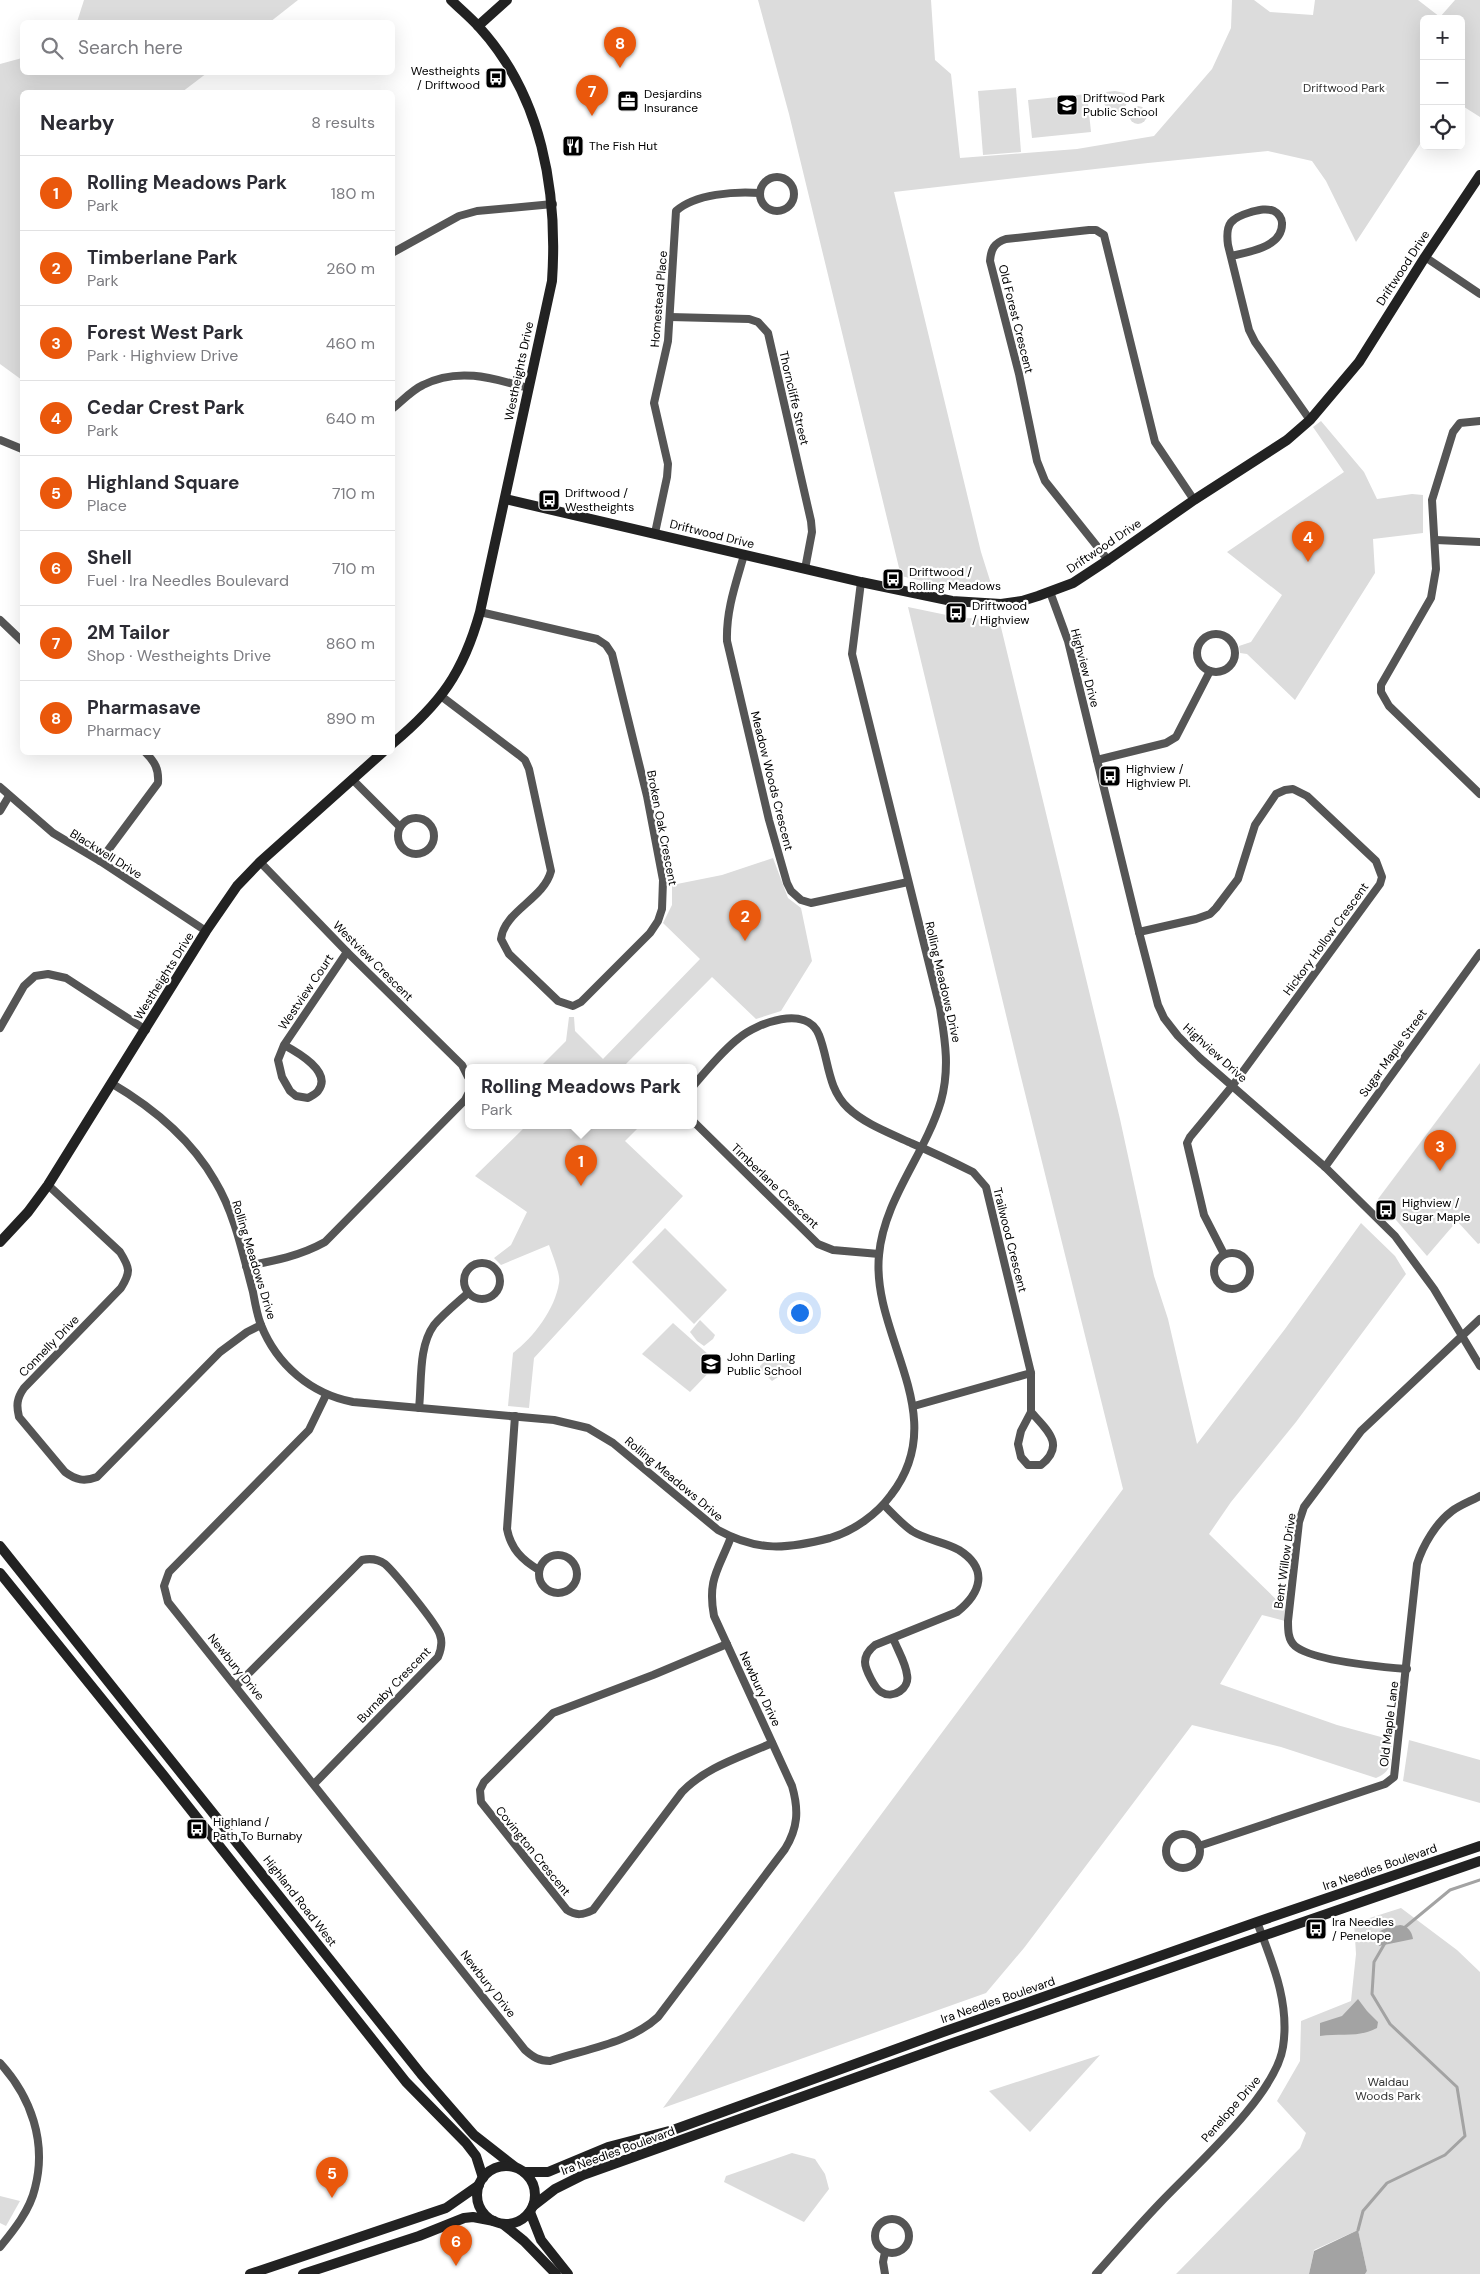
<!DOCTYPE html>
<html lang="en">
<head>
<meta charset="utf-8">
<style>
	body { margin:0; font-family:"DM Sans",sans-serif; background:#f2f2f3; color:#2b2b33 }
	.controls { position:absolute; right:15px; top:15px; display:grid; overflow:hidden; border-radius:8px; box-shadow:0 5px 20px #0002 }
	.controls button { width:45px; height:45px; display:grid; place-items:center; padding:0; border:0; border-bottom:1px solid #e1e1e2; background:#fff; color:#2b2b33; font:25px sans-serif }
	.you { position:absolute; left:799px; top:1312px; width:18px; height:18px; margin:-12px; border:4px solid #fff; border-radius:50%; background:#1a73e8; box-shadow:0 0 0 8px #1a73e833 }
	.badge { display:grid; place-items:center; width:32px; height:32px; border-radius:50%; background:#ea580c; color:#fff; font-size:16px; font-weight:700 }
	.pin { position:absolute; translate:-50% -41px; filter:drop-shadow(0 1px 2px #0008) }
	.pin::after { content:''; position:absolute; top:26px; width:18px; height:15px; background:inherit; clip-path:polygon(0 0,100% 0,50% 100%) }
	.popup { position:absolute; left:465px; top:1064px; width:232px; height:65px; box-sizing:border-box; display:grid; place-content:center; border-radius:8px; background:#fff; filter:drop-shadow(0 1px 4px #0005); font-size:16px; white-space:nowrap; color:#7c7c81 }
	.popup b { font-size:19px; color:#2b2b33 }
	.popup::after { content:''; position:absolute; left:50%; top:100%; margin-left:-10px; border:10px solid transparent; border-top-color:#fff }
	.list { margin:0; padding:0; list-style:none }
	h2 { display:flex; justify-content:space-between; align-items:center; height:65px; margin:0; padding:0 20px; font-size:21px }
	h2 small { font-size:16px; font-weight:400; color:#7c7c81 }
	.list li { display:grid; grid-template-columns:32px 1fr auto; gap:15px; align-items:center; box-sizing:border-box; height:75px; padding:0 20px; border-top:1px solid #e1e1e2 }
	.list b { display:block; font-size:19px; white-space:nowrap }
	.list p { margin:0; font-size:16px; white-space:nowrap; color:#7c7c81 }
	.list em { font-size:16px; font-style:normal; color:#7c7c81 }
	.icon { flex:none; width:28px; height:28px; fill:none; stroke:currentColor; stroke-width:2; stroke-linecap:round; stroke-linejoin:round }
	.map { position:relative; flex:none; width:1480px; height:2274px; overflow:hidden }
	.search { position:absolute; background:#fff; box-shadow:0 5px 20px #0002; left:20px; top:20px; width:375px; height:55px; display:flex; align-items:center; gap:12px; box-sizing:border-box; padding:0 18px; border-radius:8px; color:#7c7c81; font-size:19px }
	.panel { position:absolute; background:#fff; box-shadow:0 5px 20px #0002; left:20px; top:90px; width:375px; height:665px; border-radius:8px }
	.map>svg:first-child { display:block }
</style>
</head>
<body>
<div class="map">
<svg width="1480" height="2274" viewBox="0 0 1480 2274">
	<rect width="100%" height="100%" fill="#fff"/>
	<g fill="#dcdcdc">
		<polygon points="84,0 298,0 270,22 77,22"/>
		<polygon points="758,0 931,0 935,60 951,74 960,158 1077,149 1154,136 1212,69 1231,28 1232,0 1254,0 1270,12 1313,15 1315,0 1418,0 1440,17 1455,0 1480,0 1480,117 1461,105 1461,19 1424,19 1424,138 1356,242 1326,181 1312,161 1268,151 1148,163 894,192 981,552 993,590 953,588 901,576 789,114"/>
		<polygon points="22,58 22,72 207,73 182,92 22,92 22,380 0,364 0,64"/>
		<polygon points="1016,88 1021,152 983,155 978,91"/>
		<polygon points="1115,91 1125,93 1128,102 1122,111 1115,114 1108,113 1104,103 1106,92"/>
		<polygon points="1087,94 1091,132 1032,138 1028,100"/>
		<circle cx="1138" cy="115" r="9"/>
		<polygon points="1321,421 1364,472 1377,499 1412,494 1423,495 1423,533 1373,539 1375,573 1295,700 1247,654 1240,653 1239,646 1251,642 1282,595 1227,552 1344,472 1313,427"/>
		<path d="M908 607 961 618 999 619 1120 1119 1154 1276 1168 1319 1197 1444 1285 1329 1361 1223 1395 1256 1406 1274 1296 1422 1231 1502 1209 1534 1286 1609 1285 1621 1262 1615 1220 1684 1337 1725 1392 1740C1390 1757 1395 1771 1376 1778L1281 1747 1192 1725 1024 1948 986 1993 663 2108 1123 1489 1019 1069Z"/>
		<polygon points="773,858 788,898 801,908 812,961 781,1011 756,1019 712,977 623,1067 543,1067 543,1064 566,1041 569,1017 574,1017 575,1031 603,1059 700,959 663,923 672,905 672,885 722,875"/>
		<polygon points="1480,1063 1480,1243 1478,1244 1457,1221 1427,1256 1378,1199"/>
		<path d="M527 1125H641L625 1141 683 1196 534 1358 529 1408 508 1406 513 1353C534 1337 555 1309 559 1283 561 1275 552 1254 549 1245L501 1265 494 1258 511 1245 527 1212 475 1176Z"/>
		<polygon points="665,1228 727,1290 694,1324 632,1262"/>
		<polygon points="700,1320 715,1335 713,1339 704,1346 697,1341 690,1332"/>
		<polygon points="673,1323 718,1363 690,1392 642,1354"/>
		<polygon points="772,1354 778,1361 786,1359 791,1366 790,1369 772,1381 760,1369 760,1366"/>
		<polygon points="1409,1740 1480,1760 1480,1803 1403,1781"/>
		<polygon points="1401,1908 1457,1950 1480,1972 1480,2274 1365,2274 1367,2271 1358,2230 1314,2250 1309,2274 1176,2274 1300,2148 1306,2133 1277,2101 1300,2061 1301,2021 1351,2001 1356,1954 1354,1923"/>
		<polygon points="1100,2055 1030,2132 989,2091"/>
		<polygon points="792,2153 815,2159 825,2174 829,2189 804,2222 724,2182 726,2176"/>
		<polygon points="0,2196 20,2201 6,2226 0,2223"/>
	</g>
	<g fill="#a3a3a3">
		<path d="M1400 1925C1408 1926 1412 1932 1413 1939L1379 1946C1370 1930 1388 1927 1400 1925Z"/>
		<path d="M1358 1999 1367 2011 1378 2022 1377 2028C1359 2038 1340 2033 1320 2036V2023L1342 2016Z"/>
		<polygon points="1358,2230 1367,2271 1365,2274 1309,2274 1314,2251"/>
	</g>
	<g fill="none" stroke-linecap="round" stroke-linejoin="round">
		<g stroke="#a3a3a3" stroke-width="3">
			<polyline points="1404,1928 1450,1890 1480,1880"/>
			<polyline points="1358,2230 1363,2211 1387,2183 1445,2155 1465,2136 1457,2087 1390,2024 1372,1994 1374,1962 1385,1943"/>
		</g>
		<g stroke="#555" stroke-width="8">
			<circle cx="777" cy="194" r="17"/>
			<polyline points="392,253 459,216 477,211 553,204"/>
			<path d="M1231 256C1249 252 1283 247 1282 223 1282 218 1278 213 1274 211 1266 208 1259 210 1251 212 1231 218 1225 223 1228 245L1249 330 1255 342 1310 420"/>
			<polyline points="1425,257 1480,294"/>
			<polyline points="670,317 749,319 758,322 768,333 811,521 812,532 805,569"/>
			<path d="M392 409C402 401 412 390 423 385 458 367 493 378 528 388"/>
			<polyline points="1480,421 1460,423 1453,432 1432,500 1436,569 1431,598 1381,685 1381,692 1389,706 1480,794"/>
			<polyline points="0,440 22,449"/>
			<path d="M655 533 667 477 668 464 654 403 668 341 676 211C695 194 735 191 760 193"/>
			<polyline points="1436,540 1480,542"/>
			<path d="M744 555C736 583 726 610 727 641L769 820 787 883 791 891 801 900 811 903 908 882"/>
			<path d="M1108 560 1045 481 1037 461 1019 374 990 261C991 249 994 243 1006 239L1089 230H1096L1104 235 1155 442 1194 500"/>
			<polyline points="1050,592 1068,641 1139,932 1158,1005 1164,1018 1178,1036 1200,1058 1325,1167 1395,1236 1434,1289 1480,1366"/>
			<polyline points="0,620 22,641"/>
			<circle cx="1216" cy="653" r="19"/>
			<path d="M441 696 519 755 525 760 529 769 551 871C544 899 504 911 501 939L509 954 558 1001 573 1006 581 1002 650 933 658 921 662 909 663 880 647 796 612 654 606 645 597 639 480 612"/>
			<polyline points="1097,760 1166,743 1176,737 1210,671"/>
			<polyline points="352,779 400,827"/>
			<polyline points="0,787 53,833 100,861 206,931"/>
			<polyline points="0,811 9,796"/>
			<circle cx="416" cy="836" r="18"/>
			<path d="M100 861 158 783C159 769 155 762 145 752"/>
			<polyline points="260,862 347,952 462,1065 468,1077"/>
			<polyline points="1139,932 1196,919 1210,914 1216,908 1238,879 1255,825 1276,794 1285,790 1293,789 1307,796 1376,861 1382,877 1380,884 1233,1085 1190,1137 1187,1143 1204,1215 1224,1254"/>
			<polyline points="0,1028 24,986 35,976 48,974 66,978 146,1030"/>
			<path d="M284 1045C297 1052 333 1072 318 1091 316 1094 311 1096 308 1098L296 1096 290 1091 282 1077 278 1060 284 1045 347 952"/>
			<path d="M111 1083C152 1107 191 1139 215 1181 235 1214 243 1255 253 1292 255 1303 257 1315 261 1325 277 1365 311 1394 353 1402L554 1420 588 1428 613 1443 718 1530C758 1552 787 1549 830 1538 854 1531 877 1514 891 1495 953 1415 871 1337 879 1255 884 1199 925 1155 941 1101 950 1068 945 1040 940 1008L852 654 861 582"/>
			<path d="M694 1085C708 1069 722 1051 739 1038 757 1023 807 1004 819 1035 829 1060 827 1088 848 1108 865 1124 890 1133 911 1143 932 1152 953 1162 973 1172L986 1187 1031 1373V1412L1021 1431 1018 1444 1021 1457 1028 1465H1041C1066 1445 1047 1430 1031 1412"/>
			<polyline points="694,1122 818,1244 833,1250 879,1254"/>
			<polyline points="1325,1167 1480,953"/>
			<path d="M48 1185 120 1252C130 1268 131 1272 121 1288L24 1388C17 1398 16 1405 19 1417L65 1472C76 1480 84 1482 97 1477L220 1352 247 1332 261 1325"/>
			<circle cx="1232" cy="1271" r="18"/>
			<circle cx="482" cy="1281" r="18"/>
			<path d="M246 1266C274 1261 300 1256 325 1242L465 1100 468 1094"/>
			<path d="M326 1395 309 1430 169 1572 164 1586 168 1602 525 2050C533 2057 539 2061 550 2061 586 2049 630 2043 658 2017L785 1849C798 1828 799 1810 792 1786L714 1616C707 1579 719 1569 731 1537"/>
			<polyline points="914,1406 1031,1373"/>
			<path d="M419 1408C422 1382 418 1347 434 1325 444 1313 457 1303 468 1293"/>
			<path d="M515 1416 507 1529C511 1549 522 1560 539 1570"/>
			<path d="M884 1505C893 1514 902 1524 912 1531 926 1540 945 1542 959 1550 989 1569 981 1593 957 1612L875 1645C870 1649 865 1655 865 1662 865 1669 875 1689 881 1692 893 1700 910 1688 907 1675 906 1663 897 1649 893 1638"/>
			<circle cx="558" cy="1574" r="19"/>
			<path d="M727 1644 653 1675 553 1713 484 1782 480 1790 481 1802 567 1910C576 1916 583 1915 593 1910L682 1792C706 1767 741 1757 772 1743"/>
			<path d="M1407 1669C1382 1667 1313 1661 1295 1646 1288 1640 1288 1630 1288 1621L1299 1522 1304 1507 1361 1431 1480 1319"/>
			<path d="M236 1686 362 1560C371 1558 378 1559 385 1564 394 1572 437 1624 440 1635 443 1643 441 1650 438 1657L315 1783"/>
			<circle cx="1183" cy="1851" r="17"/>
			<path d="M1199 1846 1385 1784 1394 1777 1417 1564C1423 1545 1436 1523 1452 1511 1460 1505 1471 1501 1480 1496"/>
			<path d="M0 2063C31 2097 47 2142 35 2188 30 2210 14 2230 0 2247"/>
			<circle cx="892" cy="2236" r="17"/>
			<polyline points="885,2252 883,2262 885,2274"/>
			<path d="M1096 2274C1117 2250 1138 2226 1160 2203 1194 2167 1276 2095 1283 2047 1290 2002 1272 1962 1257 1922"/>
		</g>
		<g stroke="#222" stroke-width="10">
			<polyline points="478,26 507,0"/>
			<polyline points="505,499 861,582 952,601 1001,604 1022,601 1038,596 1073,583 1108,560 1194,500 1287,440 1310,420 1359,362 1425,257 1480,175"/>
			<path d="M392 744C441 703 463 673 480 612L552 281C558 191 542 96 479 27 470 17 460 9 451 0"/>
			<polyline points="0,1242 28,1212 48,1185 206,931 237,886 260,862 383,752"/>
			<polyline points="0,1546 421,2074 474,2135 515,2167"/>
			<polyline points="0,1573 164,1776 406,2082 466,2143 476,2156 483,2178"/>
			<circle cx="506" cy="2195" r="29"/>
			<polyline points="524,2172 548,2172 608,2147 673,2130 943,2032 1257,1922 1480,1846"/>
			<polyline points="533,2206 555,2189 583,2175 947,2045 1480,1861"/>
			<polyline points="530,2212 541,2240 568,2274"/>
			<polyline points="503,2224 524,2241 556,2274"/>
			<polyline points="250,2274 446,2208 479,2185"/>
			<polyline points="303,2274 419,2236 464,2218 473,2217 494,2221"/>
		</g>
	</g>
	<defs>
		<g id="bus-square" transform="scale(1.125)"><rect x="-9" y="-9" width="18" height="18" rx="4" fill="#000" stroke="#fff"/><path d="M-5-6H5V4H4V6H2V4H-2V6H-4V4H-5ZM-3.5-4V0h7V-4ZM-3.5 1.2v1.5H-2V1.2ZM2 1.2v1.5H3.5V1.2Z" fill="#fff"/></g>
		<g id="office-square" transform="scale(1.125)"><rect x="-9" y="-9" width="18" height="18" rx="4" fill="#000" stroke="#fff"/><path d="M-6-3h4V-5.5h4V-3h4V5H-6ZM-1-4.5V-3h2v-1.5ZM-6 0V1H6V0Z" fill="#fff"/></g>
		<g id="school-square" transform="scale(1.125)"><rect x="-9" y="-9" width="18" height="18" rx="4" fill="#000" stroke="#fff"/><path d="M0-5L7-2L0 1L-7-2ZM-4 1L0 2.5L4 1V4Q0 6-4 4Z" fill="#fff"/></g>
		<g id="restaurant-square" transform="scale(1.125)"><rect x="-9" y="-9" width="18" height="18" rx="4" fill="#000" stroke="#fff"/><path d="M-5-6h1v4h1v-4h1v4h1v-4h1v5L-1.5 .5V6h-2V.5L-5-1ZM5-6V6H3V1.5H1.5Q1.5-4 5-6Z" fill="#fff"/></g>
	</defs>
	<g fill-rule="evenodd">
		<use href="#bus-square" x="496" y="78"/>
		<use href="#office-square" x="628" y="101"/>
		<use href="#school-square" x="1067" y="105"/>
		<use href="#restaurant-square" x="573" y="146"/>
		<use href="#bus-square" x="549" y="500"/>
		<use href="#bus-square" x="893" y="579"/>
		<use href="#bus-square" x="956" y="613"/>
		<use href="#bus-square" x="1110" y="776"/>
		<use href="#bus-square" x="1386" y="1210"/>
		<use href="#school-square" x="711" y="1364"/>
		<use href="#bus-square" x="197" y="1829"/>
		<use href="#bus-square" x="1316" y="1929"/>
	</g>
	<g text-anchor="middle" stroke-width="4.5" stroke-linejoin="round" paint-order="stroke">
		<g font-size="12" fill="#000" stroke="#fff" text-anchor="start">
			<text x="480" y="75" text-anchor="end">Westheights<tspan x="480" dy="14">/ Driftwood</tspan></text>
			<text x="644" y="98">Desjardins<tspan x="644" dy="14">Insurance</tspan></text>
			<text x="1083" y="102">Driftwood Park<tspan x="1083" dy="14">Public School</tspan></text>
			<text x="589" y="150">The Fish Hut</text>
			<text x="565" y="497">Driftwood /<tspan x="565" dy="14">Westheights</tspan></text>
			<text x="909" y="576">Driftwood /<tspan x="909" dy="14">Rolling Meadows</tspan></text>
			<text x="972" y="610">Driftwood<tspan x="972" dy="14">/ Highview</tspan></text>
			<text x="1126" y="773">Highview /<tspan x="1126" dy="14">Highview Pl.</tspan></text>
			<text x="1402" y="1207">Highview /<tspan x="1402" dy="14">Sugar Maple</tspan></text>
			<text x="727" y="1361">John Darling<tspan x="727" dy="14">Public School</tspan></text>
			<text x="213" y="1826">Highland /<tspan x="213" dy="14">Path To Burnaby</tspan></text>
			<text x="1332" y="1926">Ira Needles<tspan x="1332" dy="14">/ Penelope</tspan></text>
		</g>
		<g font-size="12" fill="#333" stroke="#fff">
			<text x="1344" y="92">Driftwood Park</text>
			<text x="1388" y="2086">Waldau<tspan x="1388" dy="14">Woods Park</tspan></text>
		</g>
		<g font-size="12" fill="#000" stroke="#fff">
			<text transform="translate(1403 268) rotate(-57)" y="4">Driftwood Drive</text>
			<text transform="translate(659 299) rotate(-85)" y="4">Homestead Place</text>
			<text transform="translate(1016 319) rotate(76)" y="4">Old Forest Crescent</text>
			<text transform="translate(519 371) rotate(-78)" y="4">Westheights Drive</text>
			<text transform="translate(794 398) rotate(77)" y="4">Thorncliffe Street</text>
			<text transform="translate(712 534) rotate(14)" y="4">Driftwood Drive</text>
			<text transform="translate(1104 546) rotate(-34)" y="4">Driftwood Drive</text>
			<text transform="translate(1085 668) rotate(75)" y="4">Highview Drive</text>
			<text transform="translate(772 781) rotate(76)" y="4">Meadow Woods Crescent</text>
			<text transform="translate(662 828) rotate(79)" y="4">Broken Oak Crescent</text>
			<text transform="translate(106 854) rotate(32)" y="4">Blackwell Drive</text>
			<text transform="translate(1326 939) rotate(-54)" y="4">Hickory Hollow Crescent</text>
			<text transform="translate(373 961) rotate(45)" y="4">Westview Crescent</text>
			<text transform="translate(164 976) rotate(-58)" y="4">Westheights Drive</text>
			<text transform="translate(943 982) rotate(77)" y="4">Rolling Meadows Drive</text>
			<text transform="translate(306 992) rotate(-56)" y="4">Westview Court</text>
			<text transform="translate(1215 1053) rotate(42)" y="4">Highview Drive</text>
			<text transform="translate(1393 1053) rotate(-54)" y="4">Sugar Maple Street</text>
			<text transform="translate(775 1186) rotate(44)" y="4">Timberlane Crescent</text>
			<text transform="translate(1010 1240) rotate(76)" y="4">Trailwood Crescent</text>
			<text transform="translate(254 1260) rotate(73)" y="4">Rolling Meadows Drive</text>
			<text transform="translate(49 1346) rotate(-46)" y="4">Connelly Drive</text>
			<text transform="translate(674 1479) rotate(40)" y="4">Rolling Meadows Drive</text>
			<text transform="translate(1285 1561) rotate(-82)" y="4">Bent Willow Drive</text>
			<text transform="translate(236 1667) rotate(51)" y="4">Newbury Drive</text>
			<text transform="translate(394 1685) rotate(-46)" y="4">Burnaby Crescent</text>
			<text transform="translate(760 1689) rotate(65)" y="4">Newbury Drive</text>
			<text transform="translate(1389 1724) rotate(-83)" y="4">Old Maple Lane</text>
			<text transform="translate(533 1851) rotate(51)" y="4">Covington Crescent</text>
			<text transform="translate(1380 1867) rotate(-19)" y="4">Ira Needles Boulevard</text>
			<text transform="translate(300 1901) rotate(52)" y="4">Highland Road West</text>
			<text transform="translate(488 1984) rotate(52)" y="4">Newbury Drive</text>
			<text transform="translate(998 2000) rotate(-19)" y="4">Ira Needles Boulevard</text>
			<text transform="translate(1231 2109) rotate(-49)" y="4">Penelope Drive</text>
			<text transform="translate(618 2151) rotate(-20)" y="4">Ira Needles Boulevard</text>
		</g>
	</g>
</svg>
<div class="controls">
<button>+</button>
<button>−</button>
<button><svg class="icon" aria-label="locate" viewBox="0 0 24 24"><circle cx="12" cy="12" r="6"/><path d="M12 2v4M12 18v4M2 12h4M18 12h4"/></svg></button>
</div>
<div class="you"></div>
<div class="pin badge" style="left:581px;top:1186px">1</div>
<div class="popup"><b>Rolling Meadows Park</b>Park</div>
<div class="pin badge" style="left:745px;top:941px">2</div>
<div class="pin badge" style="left:1440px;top:1171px">3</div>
<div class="pin badge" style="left:1308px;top:562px">4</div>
<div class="pin badge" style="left:332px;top:2198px">5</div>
<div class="pin badge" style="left:456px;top:2266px">6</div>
<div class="pin badge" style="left:592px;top:116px">7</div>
<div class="pin badge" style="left:620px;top:68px">8</div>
<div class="search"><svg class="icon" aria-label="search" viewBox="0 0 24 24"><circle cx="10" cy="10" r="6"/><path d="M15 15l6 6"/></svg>Search here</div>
<section class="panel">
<h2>Nearby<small>8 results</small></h2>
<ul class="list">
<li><span class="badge">1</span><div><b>Rolling Meadows Park</b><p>Park</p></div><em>180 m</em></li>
<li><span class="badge">2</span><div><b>Timberlane Park</b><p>Park</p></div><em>260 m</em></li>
<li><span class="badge">3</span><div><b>Forest West Park</b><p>Park · Highview Drive</p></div><em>460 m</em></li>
<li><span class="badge">4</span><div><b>Cedar Crest Park</b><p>Park</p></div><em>640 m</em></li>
<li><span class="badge">5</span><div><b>Highland Square</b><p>Place</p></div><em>710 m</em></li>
<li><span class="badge">6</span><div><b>Shell</b><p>Fuel · Ira Needles Boulevard</p></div><em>710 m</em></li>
<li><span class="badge">7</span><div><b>2M Tailor</b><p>Shop · Westheights Drive</p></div><em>860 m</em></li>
<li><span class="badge">8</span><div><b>Pharmasave</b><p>Pharmacy</p></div><em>890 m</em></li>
</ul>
</section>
</div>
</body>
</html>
